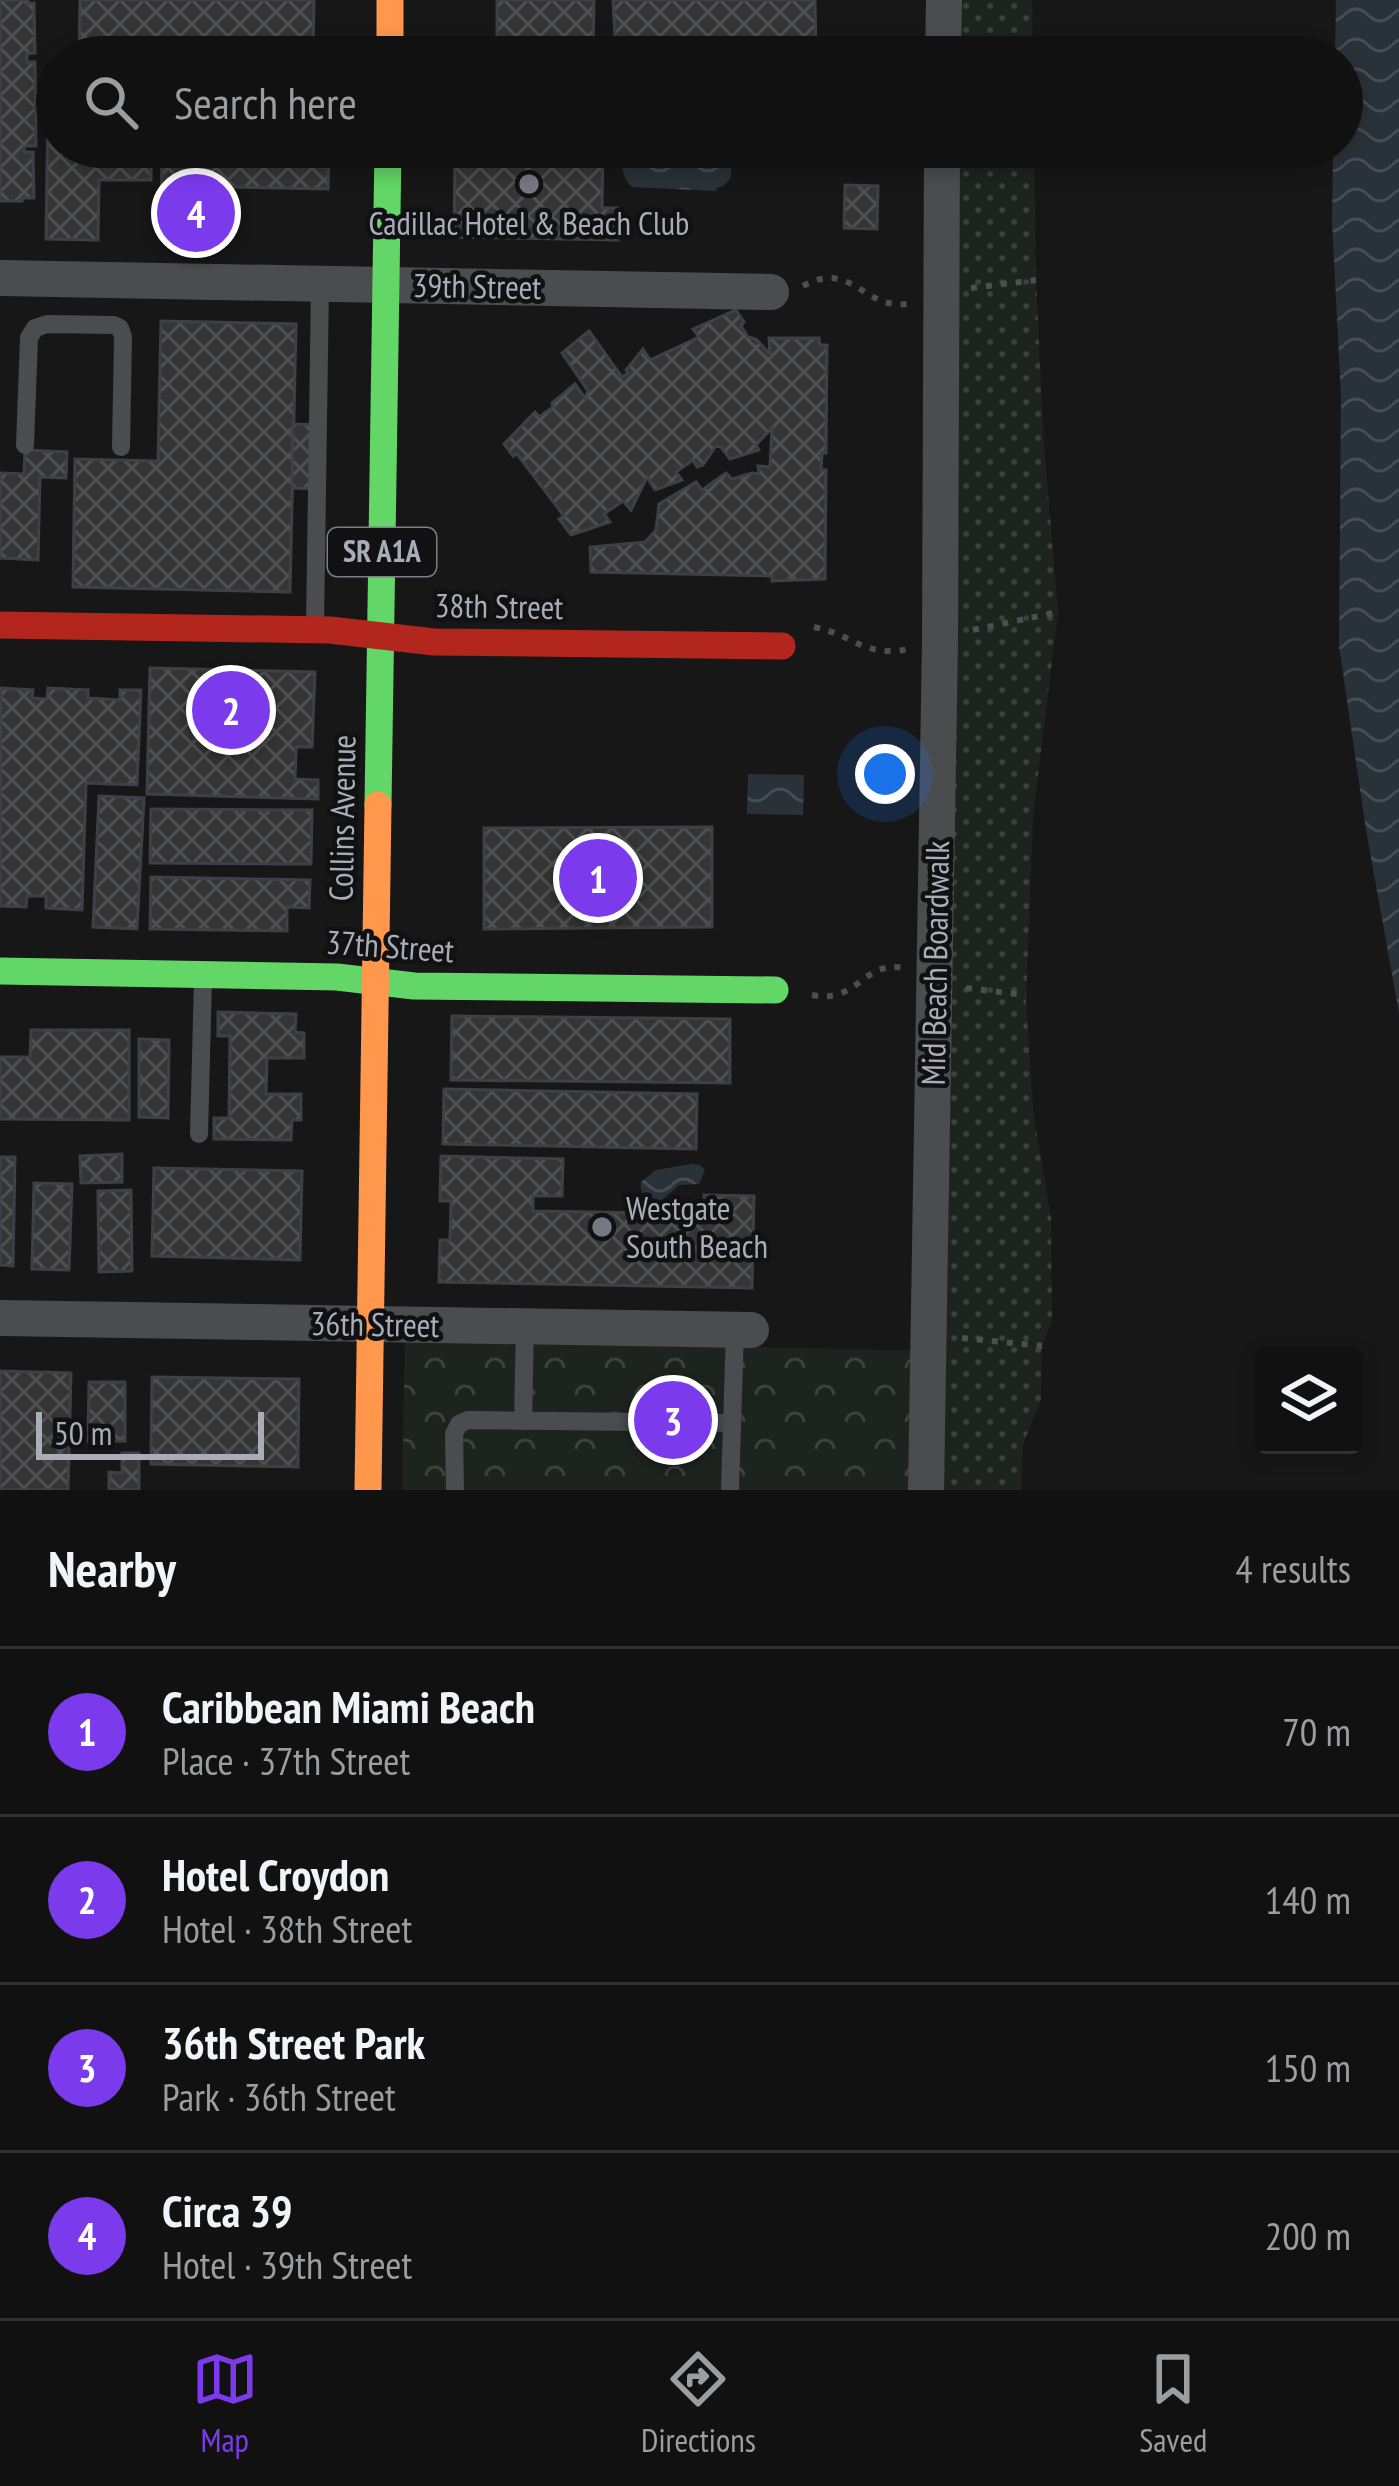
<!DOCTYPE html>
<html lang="en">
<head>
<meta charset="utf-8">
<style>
	body { margin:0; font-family:"PT Sans Narrow",sans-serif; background:#1a1a1a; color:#f1f3f6 }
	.controls { position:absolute; right:36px; bottom:36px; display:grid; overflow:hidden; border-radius:12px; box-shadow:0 6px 18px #0003 }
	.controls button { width:108px; height:108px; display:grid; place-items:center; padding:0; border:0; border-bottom:3px solid #303131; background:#111; color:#f1f3f6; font:60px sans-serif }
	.scale { position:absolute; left:36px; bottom:30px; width:228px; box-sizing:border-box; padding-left:12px; border:6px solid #a8adb8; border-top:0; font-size:33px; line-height:42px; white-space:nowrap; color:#a8adb8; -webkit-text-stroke:9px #111113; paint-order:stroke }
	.you { position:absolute; left:885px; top:774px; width:42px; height:42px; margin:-30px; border:9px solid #fff; border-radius:50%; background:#1a73e8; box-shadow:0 0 0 18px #1a73e833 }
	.badge { display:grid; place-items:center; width:78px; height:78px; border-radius:50%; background:#7c3aed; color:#fff; font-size:39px; font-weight:700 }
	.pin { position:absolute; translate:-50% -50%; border:6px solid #fff; box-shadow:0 3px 12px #0006 }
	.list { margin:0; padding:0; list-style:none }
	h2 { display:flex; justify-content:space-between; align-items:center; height:156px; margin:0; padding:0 48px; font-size:51px }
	h2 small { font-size:39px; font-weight:400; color:#9c9d9f }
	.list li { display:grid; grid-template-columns:78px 1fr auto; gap:36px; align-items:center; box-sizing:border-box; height:168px; padding:0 48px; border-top:3px solid #303131 }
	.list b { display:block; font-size:45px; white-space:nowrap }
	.list p { margin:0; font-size:39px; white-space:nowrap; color:#9c9d9f }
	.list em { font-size:39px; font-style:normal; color:#9c9d9f }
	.icon { flex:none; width:66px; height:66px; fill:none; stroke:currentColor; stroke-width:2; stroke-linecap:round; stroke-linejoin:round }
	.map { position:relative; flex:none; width:1399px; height:1490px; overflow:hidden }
	.search { position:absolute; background:#111; box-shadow:0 6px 18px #0003; left:36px; right:36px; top:36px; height:132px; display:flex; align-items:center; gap:30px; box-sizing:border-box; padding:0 42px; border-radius:66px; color:#9c9d9f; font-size:45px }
	.sheet { height:828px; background:#111 }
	nav { display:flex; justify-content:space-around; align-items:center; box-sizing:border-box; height:168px; border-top:3px solid #303131; background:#111; font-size:33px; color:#9c9d9f }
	nav a { display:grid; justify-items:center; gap:6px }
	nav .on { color:#7c3aed }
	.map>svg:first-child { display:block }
</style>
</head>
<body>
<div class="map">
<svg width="1399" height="1490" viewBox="0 0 1399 1490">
	<defs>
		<pattern id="grass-dots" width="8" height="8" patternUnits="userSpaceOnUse" patternTransform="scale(3)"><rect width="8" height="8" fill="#1d241e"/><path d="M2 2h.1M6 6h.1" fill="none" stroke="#3b413d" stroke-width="1.8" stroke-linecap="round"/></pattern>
		<pattern id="forest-crowns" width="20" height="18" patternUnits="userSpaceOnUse" patternTransform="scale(3)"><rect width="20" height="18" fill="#1d241e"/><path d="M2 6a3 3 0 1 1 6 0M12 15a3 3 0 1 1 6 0" fill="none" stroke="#3b413d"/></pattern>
		<pattern id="water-waves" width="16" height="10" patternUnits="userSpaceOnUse" patternTransform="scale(3)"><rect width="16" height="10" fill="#2a3239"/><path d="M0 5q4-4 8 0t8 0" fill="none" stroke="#464d54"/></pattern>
		<pattern id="building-cross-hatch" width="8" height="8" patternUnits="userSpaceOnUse" patternTransform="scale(3)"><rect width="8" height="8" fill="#353536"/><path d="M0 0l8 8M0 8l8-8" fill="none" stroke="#4f5051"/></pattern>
	</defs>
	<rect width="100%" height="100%" fill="#171717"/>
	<g fill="url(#grass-dots)">
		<polygon points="959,0 1032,0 1033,57 958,57"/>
		<polygon points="957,147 1034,147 1036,280 1044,445 1058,612 1033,817 1026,1002 1034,1119 1051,1217 1052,1320 1042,1346 1041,1400 1023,1444 1021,1490 943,1490"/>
	</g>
	<polygon fill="url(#forest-crowns)" points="405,1340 942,1351 943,1490 402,1490"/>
	<g fill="url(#water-waves)">
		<polygon points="1336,0 1399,0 1399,1013 1366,830 1339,646 1341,395 1332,222 1333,147 1342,147 1342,57 1335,57"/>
		<path d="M643 147 716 149V153L730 162C734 174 730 185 717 188L716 191 632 187C617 172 620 151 643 147Z"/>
		<polygon points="748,774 804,775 803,815 747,814"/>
		<path d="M691 1164 700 1165 705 1170 699 1184 679 1185 660 1202 650 1203C643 1196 640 1192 641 1182L656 1170Z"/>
	</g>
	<g fill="url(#building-cross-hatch)" stroke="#3f4043" stroke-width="3">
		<polygon points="0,0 28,0 28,4 34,3 35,53 27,54 27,62 35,62 36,146 24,146 24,152 33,152 34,198 22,198 22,201 0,201"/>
		<polygon points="80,0 314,0 313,57 79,57"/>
		<polygon points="497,0 594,0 593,57 509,57 509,48 499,48 497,45"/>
		<polygon points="613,0 815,0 816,57 616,57"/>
		<polygon points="48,108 57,108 57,147 151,147 151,180 99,180 98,240 46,239"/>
		<polygon points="162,147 329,147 328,189 232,187 231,237 161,236"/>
		<polygon points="524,147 603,147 602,208 618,208 618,240 454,237 455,153 524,161"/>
		<polygon points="845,185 878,186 877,229 844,228"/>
		<polygon points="736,310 744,322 741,326 748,337 756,339 770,354 769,338 819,338 820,345 827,345 826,453 822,453 821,470 826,470 825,579 772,581 772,576 591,572 590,547 645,542 656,530 659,504 696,482 702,490 726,473 732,479 752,473 759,474 758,466 770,467 772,428 756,445 759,450 730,459 721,447 716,446 703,465 697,467 693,460 676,472 682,480 655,490 647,477 631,510 623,501 604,514 610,522 571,535 559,519 564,516 517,454 513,456 504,444 535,412 539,417 553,407 552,403 575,384 585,398 588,391 562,353 589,331 622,377 628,373 626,370 643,349 650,360 699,337 693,329"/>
		<polygon points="161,321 296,324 290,592 73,587 75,459 158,461"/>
		<polygon points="293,424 322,425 320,489 292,488"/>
		<polygon points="25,450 67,452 66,478 40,477 38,560 0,558 0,473 24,474"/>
		<polygon points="150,668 315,672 312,747 296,747 295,779 318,780 318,799 147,794"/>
		<polygon points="1,688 33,690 32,698 47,699 48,688 88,690 88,698 120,700 120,690 141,690 137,785 86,783 82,910 46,908 46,896 27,896 26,907 0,906"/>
		<polygon points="99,796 144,798 137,929 93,927"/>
		<polygon points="151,809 312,810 311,864 150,863"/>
		<polygon points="712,827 712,927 484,929 484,828"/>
		<polygon points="151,877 310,880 309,908 287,907 287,931 150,929"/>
		<polygon points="218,1012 296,1014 295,1032 304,1033 304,1058 267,1058 266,1094 301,1094 301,1120 292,1120 291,1140 214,1139 214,1118 229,1118 230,1036 218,1036"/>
		<polygon points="452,1016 730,1019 730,1083 451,1080"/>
		<polygon points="31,1030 129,1030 129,1120 0,1119 0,1057 30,1057"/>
		<polygon points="139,1039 169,1040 168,1118 139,1117"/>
		<polygon points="444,1089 697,1094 696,1149 443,1144"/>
		<polygon points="122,1154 122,1182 81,1183 80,1156"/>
		<polygon points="441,1156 563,1159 562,1196 533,1196 533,1211 704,1214 704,1195 754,1196 752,1288 439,1282 440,1240 450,1240 451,1201 440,1201"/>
		<polygon points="0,1157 15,1157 13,1266 0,1265"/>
		<polygon points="154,1168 302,1171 300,1260 152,1256"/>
		<polygon points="34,1183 72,1184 69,1270 32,1269"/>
		<polygon points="131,1190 132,1271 99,1272 98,1191"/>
		<polygon points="0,1371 71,1373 68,1490 0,1490"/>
		<polygon points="152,1377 299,1379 298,1467 151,1464"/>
		<polygon points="89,1382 125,1382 125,1441 88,1441"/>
		<polygon points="122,1453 139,1453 139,1490 109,1489 109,1472 122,1473"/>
	</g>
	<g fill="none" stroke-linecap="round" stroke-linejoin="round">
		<g stroke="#4d4e52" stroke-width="6" stroke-dasharray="6 9" stroke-linecap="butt">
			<path d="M803 286C854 258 864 314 912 303"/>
			<polyline points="971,288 1036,280"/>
			<path d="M814 627C855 635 863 658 909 649"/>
			<polyline points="973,630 1058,612"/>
			<polyline points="966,988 1026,995"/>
			<path d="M812 995C859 1004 862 960 904 968"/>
			<polyline points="962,1338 1042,1346"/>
		</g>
		<g stroke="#4b4c50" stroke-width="18">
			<polyline points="25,445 29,338 35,328 47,324 114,325 120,328 123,337 121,447"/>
			<polyline points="315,627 320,284"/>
			<polyline points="199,1134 203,979"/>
			<polyline points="523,1421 525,1326"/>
			<polyline points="455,1490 454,1434 459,1424 468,1420 731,1423"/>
			<polyline points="730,1490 735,1330"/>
		</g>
		<g stroke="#4b4c50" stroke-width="36">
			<polyline points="943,57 944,0"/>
			<polyline points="0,278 771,292"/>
			<polyline points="0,1318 751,1330"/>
			<polyline points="926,1490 940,639 942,147"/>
		</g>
		<g stroke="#63d668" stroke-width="27">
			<polyline points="378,805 388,147"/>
			<polyline points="0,971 337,977 414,986 775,990"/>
		</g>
		<g stroke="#ff974d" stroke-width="27">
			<polyline points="390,0 390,57"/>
			<polyline points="368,1490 378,805"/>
		</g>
		<polyline stroke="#b3261e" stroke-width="27" points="0,625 330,630 434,642 782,646"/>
	</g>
	<g fill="#757880" stroke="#111113" stroke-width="4.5">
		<circle cx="529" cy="184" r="12"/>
		<circle cx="602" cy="1227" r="12"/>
	</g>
	<g text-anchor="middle" stroke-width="9" stroke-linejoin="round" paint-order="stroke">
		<rect fill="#111113" stroke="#7b7e86" stroke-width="3" x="328" y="528" width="108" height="48" rx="9"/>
		<g font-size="30" font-weight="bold" fill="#a8adb8">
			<text x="382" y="562">SR A1A</text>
		</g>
		<g font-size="33" fill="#a8adb8" stroke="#111113">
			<text x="529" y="235">Cadillac Hotel &amp; Beach Club</text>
			<text x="626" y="1220" text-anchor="start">Westgate<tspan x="626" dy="38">South Beach</tspan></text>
		</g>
		<g font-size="33" fill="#a8adb8" stroke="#111113">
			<text transform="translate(477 286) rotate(1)" y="12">39th Street</text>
			<text transform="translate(499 606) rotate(1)" y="12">38th Street</text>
			<text transform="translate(342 818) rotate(-89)" y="12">Collins Avenue</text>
			<text transform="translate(390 946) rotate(4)" y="12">37th Street</text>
			<text transform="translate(935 963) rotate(-89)" y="12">Mid Beach Boardwalk</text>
			<text transform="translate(375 1324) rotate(1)" y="12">36th Street</text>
		</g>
	</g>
</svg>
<div class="controls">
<button><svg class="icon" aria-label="layers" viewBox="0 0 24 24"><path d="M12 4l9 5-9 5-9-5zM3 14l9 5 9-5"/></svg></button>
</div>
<div class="scale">50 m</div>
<div class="you"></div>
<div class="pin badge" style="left:598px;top:878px">1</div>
<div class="pin badge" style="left:231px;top:710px">2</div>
<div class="pin badge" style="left:673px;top:1420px">3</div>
<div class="pin badge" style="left:196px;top:213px">4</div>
<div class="search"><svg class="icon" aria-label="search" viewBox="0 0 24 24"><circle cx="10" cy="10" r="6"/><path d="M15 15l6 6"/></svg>Search here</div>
</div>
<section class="sheet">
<h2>Nearby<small>4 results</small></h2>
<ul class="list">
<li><span class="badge">1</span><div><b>Caribbean Miami Beach</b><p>Place · 37th Street</p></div><em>70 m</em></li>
<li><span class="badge">2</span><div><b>Hotel Croydon</b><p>Hotel · 38th Street</p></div><em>140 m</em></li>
<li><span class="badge">3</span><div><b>36th Street Park</b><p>Park · 36th Street</p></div><em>150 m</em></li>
<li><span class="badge">4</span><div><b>Circa 39</b><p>Hotel · 39th Street</p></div><em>200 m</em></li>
</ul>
</section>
<nav>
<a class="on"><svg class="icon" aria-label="map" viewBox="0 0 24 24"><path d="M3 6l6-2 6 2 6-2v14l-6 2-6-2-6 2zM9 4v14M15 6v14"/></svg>Map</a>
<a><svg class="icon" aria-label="directions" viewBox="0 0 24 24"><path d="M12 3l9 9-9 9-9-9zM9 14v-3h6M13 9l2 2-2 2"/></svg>Directions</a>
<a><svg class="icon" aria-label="saved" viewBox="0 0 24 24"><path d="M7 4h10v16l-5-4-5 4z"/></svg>Saved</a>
</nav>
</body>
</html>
